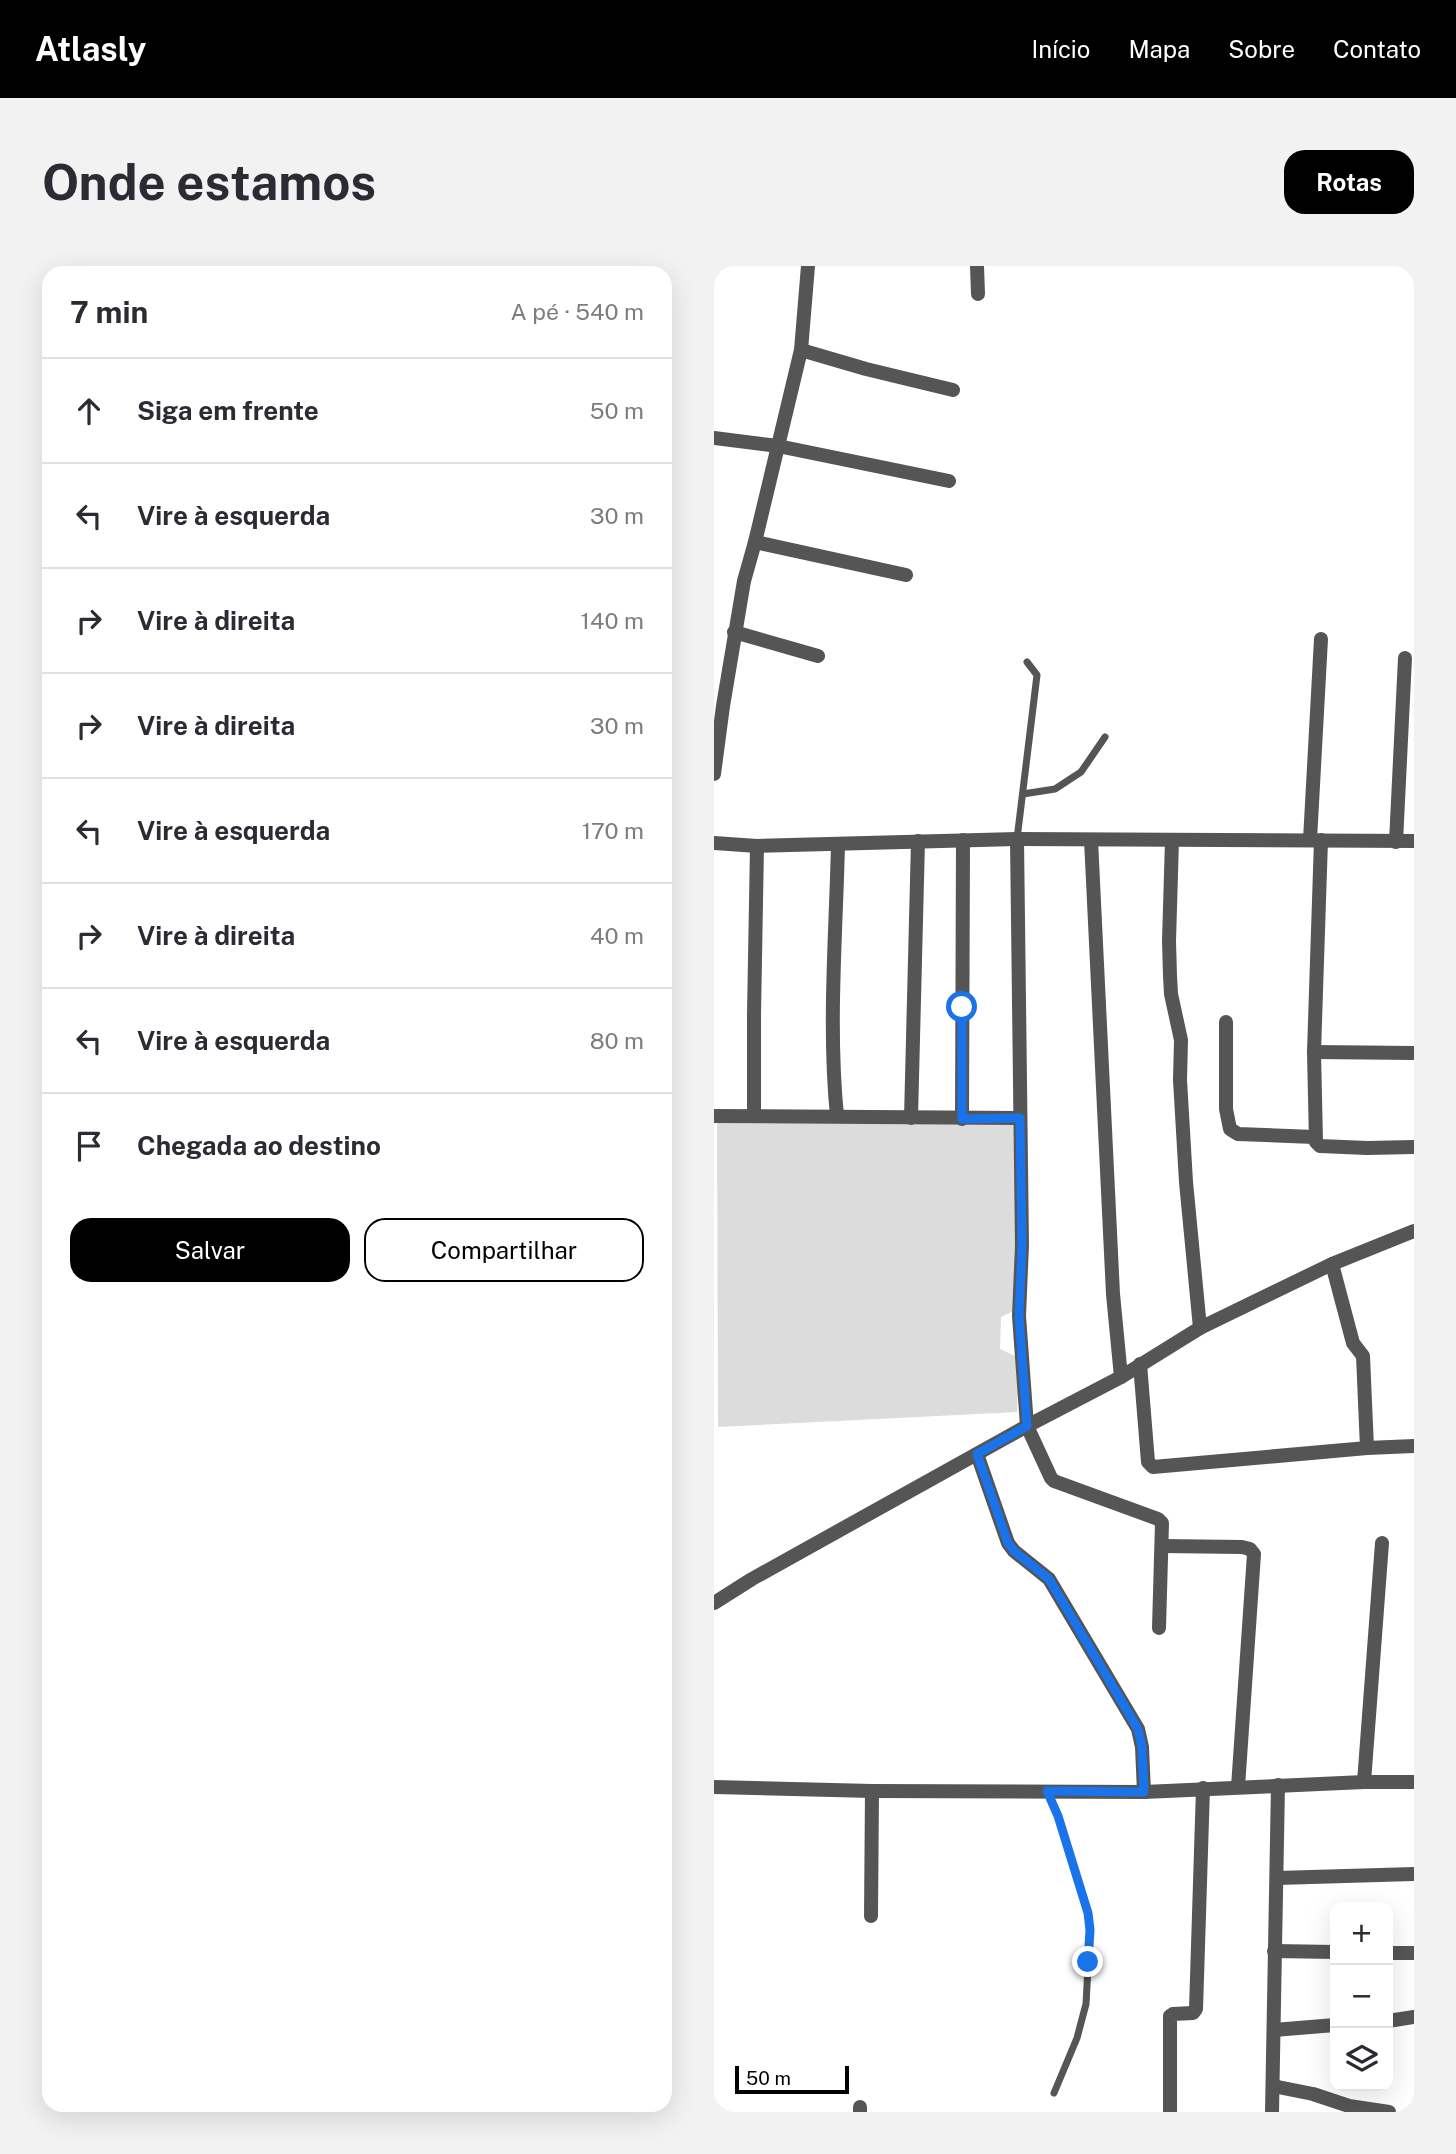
<!DOCTYPE html>
<html lang="pt">
<head>
<meta charset="utf-8">
<style>
	body { margin:0; font-family:"Public Sans",sans-serif; background:#f2f2f3; color:#2b2b33 }
	.controls { position:absolute; right:21px; bottom:21px; display:grid; overflow:hidden; border-radius:14px; box-shadow:0 7px 28px #0002 }
	.controls button { width:63px; height:63px; display:grid; place-items:center; padding:0; border:0; border-bottom:2px solid #e1e1e2; background:#fff; color:#2b2b33; font:35px sans-serif }
	.scale { position:absolute; left:21px; bottom:18px; width:114px; box-sizing:border-box; padding-left:7px; border:4px solid #000; border-top:0; font-size:19px; line-height:24px; white-space:nowrap; color:#000; -webkit-text-stroke:5px #fff; paint-order:stroke }
	.stop { position:absolute; width:21px; height:21px; margin:-16px; border:5px solid #1a73e8; border-radius:50%; background:#fff }
	.stop.end { background:#1a73e8; border-color:#fff; box-shadow:0 2px 7px #0008 }
	.list { margin:0; padding:0; list-style:none }
	h2 { display:flex; justify-content:space-between; align-items:center; height:91px; margin:0; padding:0 28px; font-size:30px }
	h2 small { font-size:23px; font-weight:400; color:#7c7c81 }
	.list li { display:grid; grid-template-columns:46px 1fr auto; gap:21px; align-items:center; box-sizing:border-box; height:105px; padding:0 28px; border-top:2px solid #e1e1e2 }
	.list b { display:block; font-size:26px; white-space:nowrap }
	.list em { font-size:23px; font-style:normal; color:#7c7c81 }
	.actions { display:flex; gap:14px; padding:21px 28px }
	.actions a { flex:1; padding:16px 0; border:2px solid #000; border-radius:21px; text-align:center; font-size:24px; color:#000 }
	.actions .main { background:#000; color:#fff }
	.icon { flex:none; width:38px; height:38px; fill:none; stroke:currentColor; stroke-width:2; stroke-linecap:round; stroke-linejoin:round }
	.map { position:relative; flex:none; width:700px; height:1846px; overflow:hidden; border-radius:21px }
	header { display:flex; align-items:center; gap:42px; box-sizing:border-box; height:98px; padding:0 35px; background:#000; color:#fff }
	header strong { font-size:33px }
	nav { display:flex; gap:38px; margin-inline-start:auto; font-size:24px }
	.intro { display:flex; align-items:center; justify-content:space-between; box-sizing:border-box; height:168px; padding:0 42px }
	h1 { margin:0; font-size:49px }
	.button { padding:18px 32px; border-radius:21px; background:#000; color:#fff; font-size:24px; font-weight:700 }
	main { display:flex; gap:42px; padding:0 42px }
	aside { flex:1; background:#fff; border-radius:21px; box-shadow:0 7px 28px #0002 }
	.map>svg:first-child { display:block }
</style>
</head>
<body>
<header>
<strong>Atlasly</strong>
<nav><a>Início</a><a>Mapa</a><a>Sobre</a><a>Contato</a></nav>
</header>
<div class="intro"><h1>Onde estamos</h1><a class="button">Rotas</a></div>
<main>
<aside>
<h2>7 min<small>A pé · 540 m</small></h2>
<ul class="list">
<li><svg class="icon" aria-label="ahead" viewBox="0 0 24 24"><path d="M12 20V5M6 11l6-6 6 6"/></svg><div><b>Siga em frente</b></div><em>50 m</em></li>
<li><svg class="icon" aria-label="left" viewBox="0 0 24 24"><path d="M17 20v-9H6M10 6l-5 5 5 5"/></svg><div><b>Vire à esquerda</b></div><em>30 m</em></li>
<li><svg class="icon" aria-label="right" viewBox="0 0 24 24"><path d="M7 20v-9h11M14 6l5 5-5 5"/></svg><div><b>Vire à direita</b></div><em>140 m</em></li>
<li><svg class="icon" aria-label="right" viewBox="0 0 24 24"><path d="M7 20v-9h11M14 6l5 5-5 5"/></svg><div><b>Vire à direita</b></div><em>30 m</em></li>
<li><svg class="icon" aria-label="left" viewBox="0 0 24 24"><path d="M17 20v-9H6M10 6l-5 5 5 5"/></svg><div><b>Vire à esquerda</b></div><em>170 m</em></li>
<li><svg class="icon" aria-label="right" viewBox="0 0 24 24"><path d="M7 20v-9h11M14 6l5 5-5 5"/></svg><div><b>Vire à direita</b></div><em>40 m</em></li>
<li><svg class="icon" aria-label="left" viewBox="0 0 24 24"><path d="M17 20v-9H6M10 6l-5 5 5 5"/></svg><div><b>Vire à esquerda</b></div><em>80 m</em></li>
<li><svg class="icon" aria-label="arrive" viewBox="0 0 24 24"><path d="M6 21V4h12l-3 4 3 4H6"/></svg><div><b>Chegada ao destino</b></div></li>
</ul>
<div class="actions"><a class="main">Salvar</a><a>Compartilhar</a></div>
</aside>
<div class="map">
<svg width="700" height="1846" viewBox="0 0 700 1846">
	<rect width="100%" height="100%" fill="#fff"/>
	<polygon fill="#dcdcdc" points="3,853 302,857 302,1044 287,1051 286,1083 305,1092 303,1146 4,1161"/>
	<g fill="none" stroke-linecap="round" stroke-linejoin="round">
		<g stroke="#555" stroke-width="7">
			<polyline points="309,528 341,523 367,506 391,471"/>
			<polyline points="303,573 323,409 313,396"/>
			<polyline points="333,1525 344,1550 374,1647 376,1664 372,1738 363,1772 340,1827"/>
		</g>
		<g stroke="#555" stroke-width="14">
			<polyline points="263,0 264,28"/>
			<polyline points="87,84 152,103 239,124"/>
			<polyline points="0,172 64,180 235,215"/>
			<polyline points="41,276 192,309"/>
			<polyline points="20,366 104,390"/>
			<polyline points="0,508 9,440 30,315 41,276 87,84 94,0"/>
			<polyline points="303,573 308,979 305,1050 313,1160 337,1212 340,1215 444,1253 448,1257 445,1362"/>
			<polyline points="377,574 399,1028 407,1111"/>
			<polyline points="458,574 455,675 456,710 457,728 467,774 466,814 472,916 486,1062"/>
			<polyline points="596,574 607,373"/>
			<polyline points="607,574 600,786 602,876 606,880 653,882 700,881"/>
			<polyline points="682,576 691,392"/>
			<polyline points="0,577 43,580 303,573 700,575"/>
			<polyline points="512,756 512,843 516,863 524,868 600,871"/>
			<polyline points="600,786 700,787"/>
			<polyline points="40,849 40,749 43,580"/>
			<polyline points="0,850 305,852"/>
			<path d="M123 850C114 760 122 668 124 578"/>
			<polyline points="197,852 204,575"/>
			<polyline points="248,853 249,574"/>
			<polyline points="618,998 639,1077 649,1090 653,1182"/>
			<polyline points="426,1098 434,1196 439,1201 653,1182 700,1180"/>
			<polyline points="263,1188 294,1277 300,1285 335,1313 424,1463 428,1481 430,1526"/>
			<polyline points="448,1280 528,1281 536,1283 540,1288 524,1521"/>
			<polyline points="0,1337 38,1313 313,1160 407,1111 486,1062 618,998 700,965"/>
			<polyline points="650,1516 668,1277"/>
			<polyline points="0,1521 158,1525 430,1526 650,1516 700,1516"/>
			<polyline points="563,1612 700,1608"/>
			<polyline points="157,1650 158,1525"/>
			<polyline points="560,1685 621,1686"/>
			<polyline points="674,1687 700,1687"/>
			<polyline points="674,1755 700,1751"/>
			<polyline points="560,1764 621,1759"/>
			<polyline points="559,1820 599,1828 635,1840 675,1846"/>
			<polyline points="146,1846 146,1841"/>
			<polyline points="456,1846 456,1750 459,1748 479,1747 482,1743 489,1522"/>
			<polyline points="558,1846 564,1519"/>
		</g>
	</g>
	<g fill="none" stroke-linecap="round" stroke-linejoin="round">
		<polyline stroke="#1a73e8" stroke-width="9" points="248,741 248,853 306,852 308,979 305,1050 313,1160 263,1188 294,1277 300,1285 335,1313 424,1463 428,1481 430,1526 333,1525 344,1550 374,1647 376,1664 374,1696"/>
	</g>
</svg>
<div class="controls">
<button>+</button>
<button>−</button>
<button><svg class="icon" aria-label="layers" viewBox="0 0 24 24"><path d="M12 4l9 5-9 5-9-5zM3 14l9 5 9-5"/></svg></button>
</div>
<div class="scale">50 m</div>
<div class="stop" style="left:248px;top:741px"></div>
<div class="stop end" style="left:374px;top:1696px"></div>
</div>
</main>
</body>
</html>
